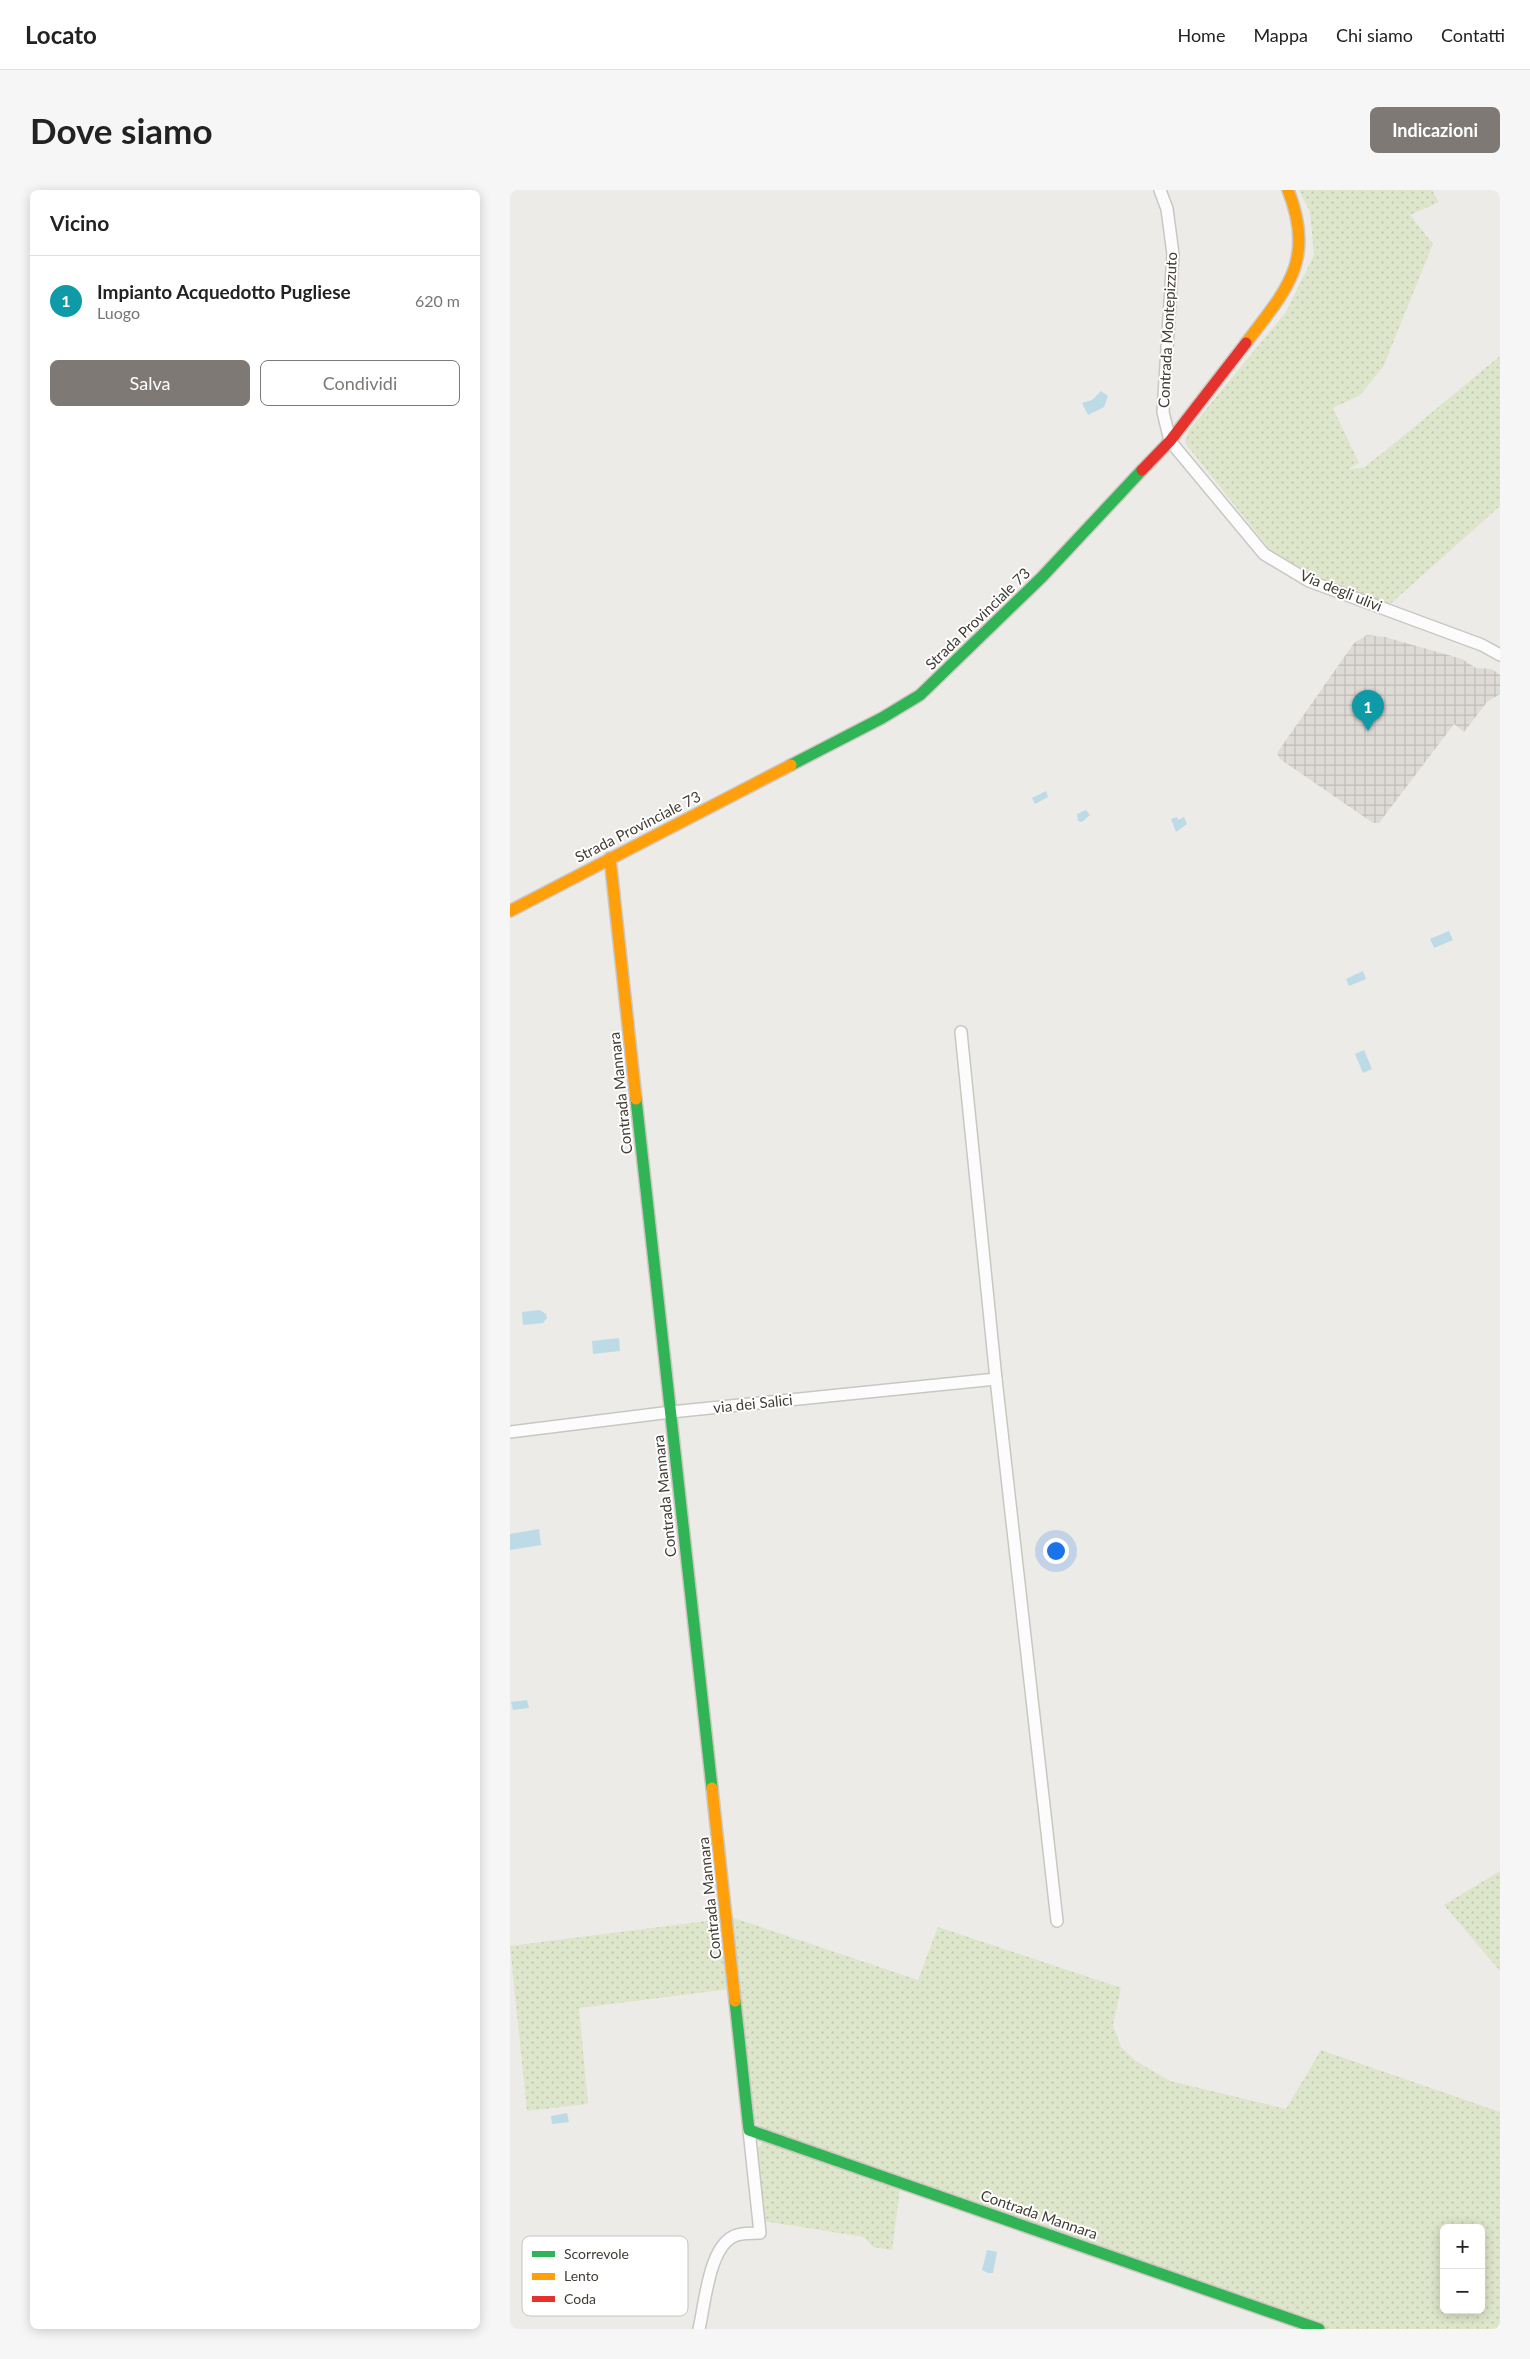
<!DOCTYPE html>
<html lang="it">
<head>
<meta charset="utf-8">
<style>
	body { margin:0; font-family:Lato,sans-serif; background:#f6f6f6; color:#222 }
	.controls { position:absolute; right:15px; bottom:15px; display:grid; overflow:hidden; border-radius:8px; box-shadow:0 2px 12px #0003 }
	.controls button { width:45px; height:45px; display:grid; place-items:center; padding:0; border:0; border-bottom:1px solid #e0e0e0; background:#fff; color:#222; font:25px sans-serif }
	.you { position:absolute; left:545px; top:1360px; width:18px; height:18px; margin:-12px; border:4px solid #fff; border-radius:50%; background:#1a73e8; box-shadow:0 0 0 8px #1a73e833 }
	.badge { display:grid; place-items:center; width:32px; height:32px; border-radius:50%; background:#7e7974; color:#fff; font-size:16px; font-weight:700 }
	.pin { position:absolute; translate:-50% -41px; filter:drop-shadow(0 1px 2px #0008) }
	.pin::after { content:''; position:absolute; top:26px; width:18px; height:15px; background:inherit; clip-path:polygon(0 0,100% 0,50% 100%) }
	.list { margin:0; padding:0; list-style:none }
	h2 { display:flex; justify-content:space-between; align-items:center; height:65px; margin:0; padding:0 20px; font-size:21px }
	h2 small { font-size:16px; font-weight:400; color:#767676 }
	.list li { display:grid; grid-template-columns:32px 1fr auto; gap:15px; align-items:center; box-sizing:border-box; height:90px; padding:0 20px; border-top:1px solid #e0e0e0 }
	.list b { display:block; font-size:19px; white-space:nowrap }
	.list p { margin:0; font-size:16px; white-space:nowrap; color:#767676 }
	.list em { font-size:16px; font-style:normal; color:#767676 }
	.actions { display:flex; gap:10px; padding:15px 20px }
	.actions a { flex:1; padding:11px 0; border:1px solid #7e7974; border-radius:8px; text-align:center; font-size:18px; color:#7e7974 }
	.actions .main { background:#7e7974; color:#fff }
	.map { position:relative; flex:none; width:990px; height:2139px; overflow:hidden; border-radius:8px }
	header { display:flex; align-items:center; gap:30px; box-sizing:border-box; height:70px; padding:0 25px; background:#fff; border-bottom:1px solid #e0e0e0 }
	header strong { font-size:24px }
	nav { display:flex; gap:28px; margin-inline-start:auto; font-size:18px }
	.intro { display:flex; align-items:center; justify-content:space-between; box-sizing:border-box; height:120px; padding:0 30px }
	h1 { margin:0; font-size:35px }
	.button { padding:12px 22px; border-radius:8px; background:#7e7974; color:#fff; font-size:18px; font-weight:700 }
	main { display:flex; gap:30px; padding:0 30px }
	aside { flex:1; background:#fff; border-radius:8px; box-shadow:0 2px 12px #0003 }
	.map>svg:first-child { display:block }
</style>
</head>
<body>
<header>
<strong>Locato</strong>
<nav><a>Home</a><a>Mappa</a><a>Chi siamo</a><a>Contatti</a></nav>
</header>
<div class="intro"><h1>Dove siamo</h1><a class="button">Indicazioni</a></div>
<main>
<aside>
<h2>Vicino<small></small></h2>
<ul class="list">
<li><span class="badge" style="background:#0f9aa8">1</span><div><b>Impianto Acquedotto Pugliese</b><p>Luogo</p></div><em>620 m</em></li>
</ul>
<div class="actions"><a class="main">Salva</a><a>Condividi</a></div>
</aside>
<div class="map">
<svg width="990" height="2139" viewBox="0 0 990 2139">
	<defs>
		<pattern id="industrial-grid" width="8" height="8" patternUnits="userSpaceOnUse" patternTransform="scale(1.25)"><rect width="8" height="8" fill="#dedad6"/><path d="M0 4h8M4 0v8" fill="none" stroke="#c0bcb8"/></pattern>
		<pattern id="grass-dots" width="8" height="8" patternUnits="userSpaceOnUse" patternTransform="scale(1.25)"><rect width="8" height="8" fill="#dde5ca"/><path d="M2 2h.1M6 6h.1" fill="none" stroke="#bfc5ae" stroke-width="1.8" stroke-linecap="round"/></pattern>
	</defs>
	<rect width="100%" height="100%" fill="#edebe8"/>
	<polygon fill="url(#industrial-grid)" points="857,445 875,447 952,469 966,478 982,479 990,485 990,504 977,512 954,542 944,534 869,633 863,633 770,569 767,563 844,453"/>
	<g fill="url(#grass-dots)" fill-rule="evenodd">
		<polygon points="789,0 922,0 929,12 900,25 923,54 873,177 850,205 823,218 849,273 838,279 853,278 875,261 990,166 990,316 877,417 804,389 762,362 675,253 679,240 776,122 804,65 800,22"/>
		<polygon points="990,1681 990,1781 934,1715"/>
		<path d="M221 1727 408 1790 428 1737 611 1798 603 1835 611 1857 626 1871 660 1891 776 1919 811 1860 990 1922V2139H815L250 1938 242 1927ZM934 2038H971V2120H934Z"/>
		<polygon points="212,1729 220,1799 69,1818 78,1914 17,1921 0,1756"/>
		<polygon points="254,1951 390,1999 382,2060 363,2057 354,2047 253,2031 246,1960"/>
	</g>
	<g fill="#bddae7">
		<polygon points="591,201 598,206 594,217 578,225 572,213 582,210"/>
		<polygon points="536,601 538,607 525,614 522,608"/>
		<polygon points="576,620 580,625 572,632 568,631 567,624"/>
		<polygon points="667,627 668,630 674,627 677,634 666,642 661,629"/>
		<polygon points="939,741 943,750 924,758 920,749"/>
		<polygon points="853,781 856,789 839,796 836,789"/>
		<polygon points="854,860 862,879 853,883 845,864"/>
		<polygon points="30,1120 36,1124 37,1128 33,1133 13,1135 12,1122"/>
		<polygon points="109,1148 110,1161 83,1164 82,1151"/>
		<polygon points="29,1339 31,1355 0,1360 0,1344"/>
		<polygon points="17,1510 19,1518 3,1520 1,1512"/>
		<polygon points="57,1923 59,1932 42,1934 41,1926"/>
		<polygon points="477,2060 487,2062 483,2083 478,2083 472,2080"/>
	</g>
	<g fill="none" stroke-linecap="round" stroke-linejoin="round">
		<g stroke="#c9c7c4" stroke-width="14">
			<g id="street">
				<polyline points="650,0 657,19 663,64 653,222 660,251 754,364 799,391 972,455 990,465"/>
				<polyline points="451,842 486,1189 547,1731"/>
				<polyline points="0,1242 161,1222 486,1189"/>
				<path d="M189 2139C195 2114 199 2053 227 2045 234 2043 243 2043 250 2043L239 1940"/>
			</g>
		</g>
		<g stroke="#ccc7c0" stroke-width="14">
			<g id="fast">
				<polyline points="281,575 372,528 410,505 532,387 632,280"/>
				<polyline points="126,909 202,1598"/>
				<polyline points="225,1811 239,1940 809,2139"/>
			</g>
		</g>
		<g stroke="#ccc7c0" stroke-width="14">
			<g id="slow">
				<path d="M736 153C777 99 806 70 778 0"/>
				<polyline points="100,668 126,909"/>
				<polyline points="0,721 281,575"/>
				<polyline points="202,1598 225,1811"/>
			</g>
		</g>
		<g stroke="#ccc7c0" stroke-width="14">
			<polyline id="jam" points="632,280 660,251 736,153"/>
		</g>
		<use href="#street" stroke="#fcfcfc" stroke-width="11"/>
		<use href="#fast" stroke="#30b455" stroke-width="11"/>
		<use href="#slow" stroke="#ff9f0a" stroke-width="11"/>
		<use href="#jam" stroke="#e5322d" stroke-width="11"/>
	</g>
	<g text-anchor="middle" stroke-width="4" stroke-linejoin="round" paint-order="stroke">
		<g font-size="15" fill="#423c35" stroke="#fff">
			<text transform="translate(658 140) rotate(-87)" y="5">Contrada Montepizzuto</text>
			<text transform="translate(831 401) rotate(22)" y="5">Via degli ulivi</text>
			<text transform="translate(468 429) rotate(-44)" y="5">Strada Provinciale 73</text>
			<text transform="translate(128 637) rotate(-27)" y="5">Strada Provinciale 73</text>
			<text transform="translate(111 903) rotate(-96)" y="5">Contrada Mannara</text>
			<text transform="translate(243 1214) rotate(-6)" y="5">via dei Salici</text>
			<text transform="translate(155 1306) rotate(-96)" y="5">Contrada Mannara</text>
			<text transform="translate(200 1708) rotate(-96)" y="5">Contrada Mannara</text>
			<text transform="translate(529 2025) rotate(19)" y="5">Contrada Mannara</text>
		</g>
	</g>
	<rect x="12" y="2046" width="166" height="80" rx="8" fill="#fff" stroke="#c6c4c2" stroke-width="1"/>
	<rect x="22" y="2061" width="23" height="6" fill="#30b455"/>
	<rect x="22" y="2083" width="23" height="7" fill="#ff9f0a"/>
	<rect x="22" y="2106" width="23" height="6" fill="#e5322d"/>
	<g font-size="14" fill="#423c35">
		<text x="54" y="2069">Scorrevole</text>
		<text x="54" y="2091">Lento</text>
		<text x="54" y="2114">Coda</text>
	</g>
</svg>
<div class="controls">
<button>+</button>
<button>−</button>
</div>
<div class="you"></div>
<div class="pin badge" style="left:858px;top:541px;background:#0f9aa8">1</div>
</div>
</main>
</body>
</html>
